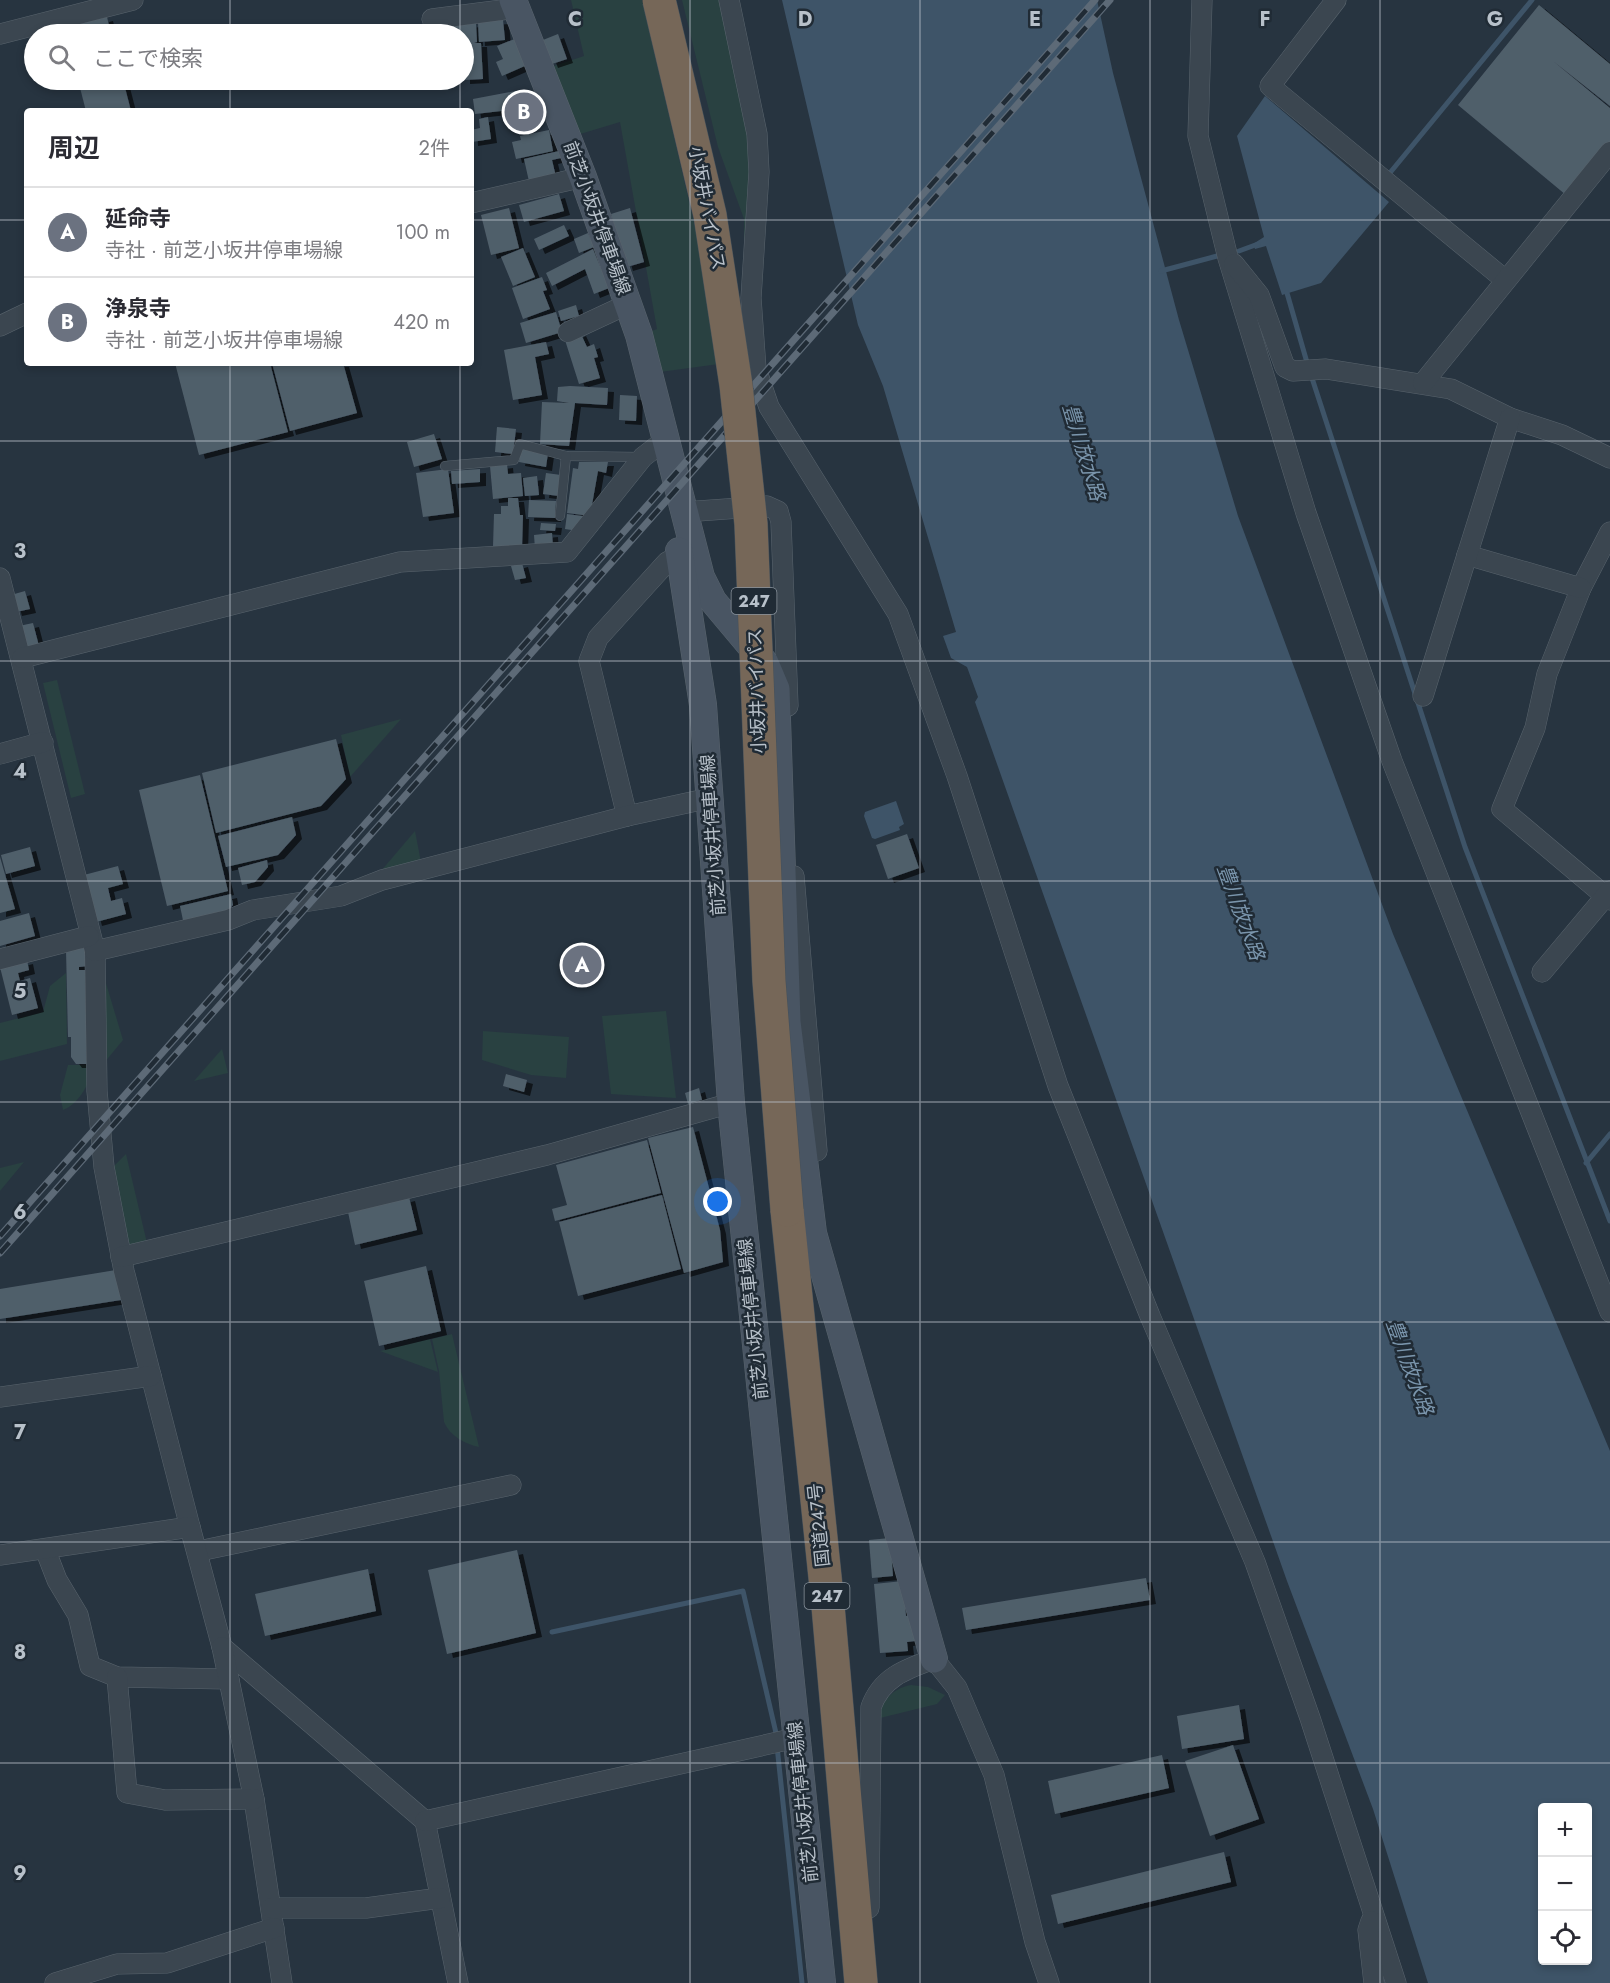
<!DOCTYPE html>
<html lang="ja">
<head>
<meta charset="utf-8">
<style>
	body { margin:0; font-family:Jost,"Noto Sans JP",sans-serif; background:#f2f2f3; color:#2b2b33 }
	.controls { position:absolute; right:18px; bottom:18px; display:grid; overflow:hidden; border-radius:6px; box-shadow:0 3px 9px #0003 }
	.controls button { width:54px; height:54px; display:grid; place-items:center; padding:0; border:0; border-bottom:2px solid #e1e1e2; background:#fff; color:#2b2b33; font:30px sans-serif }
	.you { position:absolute; left:718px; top:1202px; width:21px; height:21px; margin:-15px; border:4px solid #fff; border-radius:50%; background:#1a73e8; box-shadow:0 0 0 9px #1a73e833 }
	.badge { display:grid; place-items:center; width:39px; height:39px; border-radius:50%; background:#b45309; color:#fff; font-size:20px; font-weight:700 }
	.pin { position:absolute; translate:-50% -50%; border:3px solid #fff; box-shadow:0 2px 6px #0006 }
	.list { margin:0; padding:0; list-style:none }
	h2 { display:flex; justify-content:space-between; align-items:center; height:78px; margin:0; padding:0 24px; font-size:26px }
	h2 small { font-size:20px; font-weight:400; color:#7c7c81 }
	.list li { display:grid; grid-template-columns:39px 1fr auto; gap:18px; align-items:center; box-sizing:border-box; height:90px; padding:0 24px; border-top:2px solid #e1e1e2 }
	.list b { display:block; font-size:22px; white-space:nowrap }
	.list p { margin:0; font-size:20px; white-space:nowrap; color:#7c7c81 }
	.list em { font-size:20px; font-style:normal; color:#7c7c81 }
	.icon { flex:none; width:33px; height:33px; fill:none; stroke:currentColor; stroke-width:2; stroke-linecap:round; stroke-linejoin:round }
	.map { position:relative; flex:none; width:1610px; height:1983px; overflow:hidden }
	.search { position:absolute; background:#fff; box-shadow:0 3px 9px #0003; left:24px; top:24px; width:450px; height:66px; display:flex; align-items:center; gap:15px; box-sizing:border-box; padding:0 21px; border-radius:33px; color:#7c7c81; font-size:22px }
	.panel { position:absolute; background:#fff; box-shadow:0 3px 9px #0003; left:24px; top:108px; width:450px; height:258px; border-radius:6px }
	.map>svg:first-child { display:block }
</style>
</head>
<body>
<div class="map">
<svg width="1610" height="1983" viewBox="0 0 1610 1983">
	<defs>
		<filter id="shadow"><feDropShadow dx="6" dy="4" stdDeviation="0" flood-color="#0009"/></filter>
	</defs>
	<rect width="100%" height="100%" fill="#273440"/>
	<g fill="#294141">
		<polygon points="571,0 642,0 701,253 719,364 660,372 649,332 657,329 620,122 577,135 551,67 584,56"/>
		<polygon points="682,0 723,0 752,149 744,285 744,219 718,147"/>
		<polygon points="57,680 85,794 71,798 43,683"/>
		<polygon points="401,719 350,777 341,735"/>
		<polygon points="415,831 421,862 381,871"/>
		<polygon points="66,973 67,1044 0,1061 0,1023 43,1012 50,986"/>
		<polygon points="105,980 123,1040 104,1063"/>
		<polygon points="666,1011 676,1098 611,1094 602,1016"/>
		<polygon points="483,1031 569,1037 566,1078 531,1075 482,1060"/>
		<polygon points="222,1049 228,1073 194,1081"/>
		<path d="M68 1065H92C93 1080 78 1105 63 1110L60 1095Z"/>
		<polygon points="126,1154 147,1243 127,1248 110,1170"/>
		<polygon points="24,1162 0,1191 0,1168"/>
		<path d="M452 1334 479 1447C465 1444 450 1436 444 1422L439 1371 432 1339Z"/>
		<polygon points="430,1339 438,1372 380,1351"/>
		<path d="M911 1685 928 1687 945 1695 937 1704 876 1719C883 1701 891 1689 911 1685Z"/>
	</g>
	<g fill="#3e5468" fill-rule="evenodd">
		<path d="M782 0H1097L1113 73 1179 320 1238 516 1393 934 1610 1451V1983H1428L1373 1809 1287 1581 975 702 978 697 967 667 951 658 943 636 956 632 883 386 858 325ZM1542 1808H1588V1960H1542Z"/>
		<polygon points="1265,96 1389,202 1321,283 1282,295 1266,246 1255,249 1253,244 1264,237 1237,136"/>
		<polygon points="896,801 904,824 899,827 900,830 875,839 872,838 864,816 865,812"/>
	</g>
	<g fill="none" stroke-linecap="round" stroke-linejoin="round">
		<g stroke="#3e5468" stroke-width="5">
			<polyline points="1389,174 1532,0"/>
			<polyline points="1239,251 1258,244"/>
			<polyline points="1161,271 1217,256"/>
			<polyline points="1287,293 1308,366"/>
			<polyline points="1311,375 1465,847 1610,1221"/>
			<polyline points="1586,1163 1610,1134"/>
			<polyline points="552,1632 743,1591 776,1733"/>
			<polyline points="777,1746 802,1983"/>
		</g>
	</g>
	<g fill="#505f6b" filter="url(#shadow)">
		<polygon points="1539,5 1610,64 1610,106 1553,61 1610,108 1610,142 1566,195 1458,105"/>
		<polygon points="107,17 111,34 66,34 64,28"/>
		<polygon points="503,20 505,40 479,42 478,22"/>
		<polygon points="476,23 477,42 474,43 481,43 483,79 464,80 464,34 450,34 449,25"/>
		<polygon points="558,34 567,59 552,64 543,40"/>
		<polygon points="517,38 527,65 502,76 496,62 503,59 497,46"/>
		<polygon points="78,80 123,80 131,111 86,111"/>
		<polygon points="516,91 518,109 475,114 473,99"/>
		<polygon points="488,117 491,139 472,142 471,130 480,128 479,119"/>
		<polygon points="549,130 553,151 516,159 512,142 521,140 520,136"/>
		<polygon points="559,151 561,158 552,160 557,181 530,186 524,159"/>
		<polygon points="559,194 564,211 524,222 519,205"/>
		<polygon points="509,208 519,248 491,255 481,215"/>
		<polygon points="630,208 644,262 627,267 611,214"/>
		<polygon points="564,225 569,236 539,250 534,239"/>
		<polygon points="588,233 594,247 579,253 574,239"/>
		<polygon points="523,248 535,277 513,286 501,257"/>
		<polygon points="593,249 609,288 594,294 585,269 552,286 546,273"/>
		<polygon points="542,277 547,290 543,291 550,309 523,319 512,288"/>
		<polygon points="576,305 579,316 561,321 558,311"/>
		<polygon points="556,312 562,332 526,343 520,323"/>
		<polygon points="580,332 587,347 594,344 598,357 594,358 600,378 579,384 565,340"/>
		<polygon points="546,342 549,354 535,357 542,395 513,400 504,350"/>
		<polygon points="175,363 270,363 288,432 199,455"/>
		<polygon points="272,363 343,363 357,413 290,431"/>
		<polygon points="570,386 608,388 607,405 575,403 569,446 540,444 542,402 569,403 557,401 558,387"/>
		<polygon points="620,395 637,396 636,421 619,420"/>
		<polygon points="497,427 516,429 513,454 495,452"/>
		<polygon points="434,434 442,459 414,467 407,442"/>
		<polygon points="521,449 548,453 546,467 519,462"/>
		<polygon points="579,462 608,462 606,473 598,471 590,516 567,513 573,468 578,469"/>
		<polygon points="507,464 508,474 521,473 523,496 493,499 490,466"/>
		<polygon points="448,469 454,513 423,517 416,473"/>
		<polygon points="480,469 480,482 452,484 451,471"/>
		<polygon points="546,473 561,475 559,496 543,494"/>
		<polygon points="537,476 539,495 525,496 523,478"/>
		<polygon points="508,498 518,498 520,515 523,515 522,548 493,547 494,514 501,514 501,506 508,506"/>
		<polygon points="529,500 556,501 555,518 528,517"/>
		<polygon points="567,514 590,517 578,531 565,529"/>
		<polygon points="541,523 556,524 555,531 540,530"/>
		<polygon points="552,533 553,547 535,549 534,535"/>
		<polygon points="522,563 526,578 515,580 511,566"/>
		<polygon points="25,591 30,609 16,612 11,595"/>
		<polygon points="33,623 39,646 25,649 19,626"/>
		<polygon points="336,739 346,779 321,806 216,833 202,773"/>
		<polygon points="200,775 228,891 167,906 139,790"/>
		<polygon points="292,817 296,835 278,855 226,867 218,836"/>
		<polygon points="907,834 919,868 888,879 876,845"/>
		<polygon points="30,847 35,866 6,874 1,855"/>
		<polygon points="0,857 15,909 0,913"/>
		<polygon points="267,860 268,867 255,882 242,885 238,868"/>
		<polygon points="118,866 123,884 108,888 111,901 122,898 126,914 96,922 84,875"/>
		<polygon points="231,894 233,905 224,916 184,925 180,906"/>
		<polygon points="29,913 35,936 0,946 0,921"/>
		<polygon points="88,948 88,966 79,967 79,970 89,970 91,1064 76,1064 71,1057 71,1037 68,1037 66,949"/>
		<polygon points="27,960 29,970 18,973 20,981 30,978 38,1008 12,1015 0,967"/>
		<polygon points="506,1074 527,1080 524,1092 503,1086"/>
		<polygon points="699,1088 702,1100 688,1104 685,1093"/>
		<polygon points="693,1127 720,1230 723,1262 684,1273 648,1138"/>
		<polygon points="647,1140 661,1193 555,1221 552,1209 567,1205 556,1165"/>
		<polygon points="662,1195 681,1269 578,1296 559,1222"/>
		<polygon points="409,1197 417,1230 355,1245 348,1212"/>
		<polygon points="426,1266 441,1331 379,1346 364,1281"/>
		<polygon points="116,1270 121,1300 0,1319 0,1289"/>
		<polygon points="890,1538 893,1576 872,1578 869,1540"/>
		<polygon points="517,1550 536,1633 447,1654 428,1570"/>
		<polygon points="368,1569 376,1611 265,1636 255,1594"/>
		<polygon points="1146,1578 1150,1600 966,1630 962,1608"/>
		<polygon points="903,1581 906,1616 913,1615 915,1641 907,1642 908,1651 880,1653 874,1584"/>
		<polygon points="1239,1705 1244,1739 1182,1749 1177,1716"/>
		<polygon points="1233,1745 1259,1819 1210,1836 1185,1761"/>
		<polygon points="1162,1755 1169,1788 1055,1814 1048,1781"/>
		<polygon points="1224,1852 1231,1882 1058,1924 1051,1895"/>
	</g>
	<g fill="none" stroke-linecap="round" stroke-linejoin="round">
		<g stroke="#59646d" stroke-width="10">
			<g id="lane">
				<polyline points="445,466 514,460 520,444 566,456 641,457"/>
				<polyline points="560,516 566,456"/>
			</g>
		</g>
		<g stroke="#59646d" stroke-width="21">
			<g id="street">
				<polyline points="729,0 757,134 759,172 751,298 756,369 769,407 898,614 957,776 1058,1086 1150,1316 1255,1562 1310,1718 1396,1983"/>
				<polyline points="1202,0 1198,136 1228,258 1306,513 1392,761 1610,1312"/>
				<polyline points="1336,0 1270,86 1504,279"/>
				<polyline points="432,19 517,8"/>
				<polyline points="0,34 133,0"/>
				<polyline points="471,203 583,177"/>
				<polyline points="1234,264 1259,295 1285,367 1293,371 1326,369 1451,389 1510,418 1562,435 1610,458"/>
				<polyline points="0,326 27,313"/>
				<polyline points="568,332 628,304"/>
				<polyline points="1423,383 1610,152"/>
				<polyline points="684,512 767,506 778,511 781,522 788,706"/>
				<polyline points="1610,532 1581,588 1547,674 1535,728 1502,809 1610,900"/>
				<polyline points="1467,555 1581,588"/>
				<polyline points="0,578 95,951 97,1091 104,1167 124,1271 190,1527"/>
				<polyline points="22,658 400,562 567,552 643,457 665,440"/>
				<polyline points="1423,696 1510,418"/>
				<polyline points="0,754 43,742"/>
				<polyline points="627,816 589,661 598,638 667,562 680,555"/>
				<polyline points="794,876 817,1151 801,1152"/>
				<polyline points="95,951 228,920 253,910 341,896 382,880 627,816 710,798"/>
				<polyline points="0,959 89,936"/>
				<polyline points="1542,972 1610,891"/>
				<polyline points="121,1257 547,1155 731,1103"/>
				<polyline points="0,1397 151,1376"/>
				<polyline points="45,1549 57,1580 78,1615 90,1666 117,1677 229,1679"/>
				<polyline points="199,1551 511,1485"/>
				<polyline points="0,1555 190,1527 222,1647 425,1821 458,1983"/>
				<polyline points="222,1647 254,1799 282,1983"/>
				<polyline points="117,1677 127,1793 165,1800 254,1799"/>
				<polyline points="425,1821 796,1738"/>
				<polyline points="271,1908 366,1908 440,1898"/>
				<path d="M869 1908 871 1707C882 1677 906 1669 934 1659L957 1688 994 1775 1035 1942 1049 1983"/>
				<polyline points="1371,1921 1368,1930 1374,1983"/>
				<polyline points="55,1983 117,1964 167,1963 274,1928"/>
			</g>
		</g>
		<g stroke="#59646d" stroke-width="28">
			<g id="secondary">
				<polyline points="513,0 583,177 639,335 701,577 713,601 765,663 776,689 787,1022 813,1233 934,1659"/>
				<polyline points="679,551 703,705 731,1103 822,1983"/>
			</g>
		</g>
		<g stroke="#46515a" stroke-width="34">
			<polyline id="highway" points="787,1210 828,1606 861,1983"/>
		</g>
		<use href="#lane" stroke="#3b4650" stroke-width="9"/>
		<use href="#street" stroke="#3b4650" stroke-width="20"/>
		<use href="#secondary" stroke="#495563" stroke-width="27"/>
		<use href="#highway" stroke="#766758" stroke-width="33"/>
		<g stroke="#5d6a77" stroke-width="7">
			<g id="rail">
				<polyline points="0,1236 1095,0"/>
				<polyline points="0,1253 1110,0"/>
			</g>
		</g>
		<use href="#rail" stroke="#202b35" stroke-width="4.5" stroke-dasharray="14" stroke-linecap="butt"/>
		<g stroke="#46515a" stroke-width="34" stroke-linecap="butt">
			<polyline id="highway-bridge" points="659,0 710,215 736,385 751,524 769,981 787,1210"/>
		</g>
		<use href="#highway-bridge" stroke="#766758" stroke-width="33"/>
	</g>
	<path fill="none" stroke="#b8c1ca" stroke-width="1.5" stroke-opacity="0.55" d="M230 0V34M460 0V34M690 0V1983M920 0V1983M1150 0V1983M1380 0V1983M230 80V111M460 80V111M0 220H27M471 220H1610M230 363V1983M460 363V1983M0 441H1610M0 661H1610M0 881H1610M0 1102H1610M0 1322H1610M0 1542H1610M0 1763H1610"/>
	<g text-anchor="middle" stroke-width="5" stroke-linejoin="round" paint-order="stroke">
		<g fill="#202b35" stroke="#8a949d" stroke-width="1.5">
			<rect x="731.5" y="588" width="45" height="26" rx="4.5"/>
			<rect x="804.5" y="1583" width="45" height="26" rx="4.5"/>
		</g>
		<g font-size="16" font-weight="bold" fill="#b8c1ca">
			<text x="754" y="607">247</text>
			<text x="827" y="1602">247</text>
		</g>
		<g font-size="18" fill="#b8c1ca" stroke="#202b35">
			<text transform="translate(707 208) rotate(79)" y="6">小坂井バイパス</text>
			<text transform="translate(597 218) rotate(70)" y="6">前芝小坂井停車場線</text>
			<text transform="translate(757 691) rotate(-92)" y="6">小坂井バイパス</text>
			<text transform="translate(713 835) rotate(-94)" y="6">前芝小坂井停車場線</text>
			<text transform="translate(753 1319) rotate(-96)" y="6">前芝小坂井停車場線</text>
			<text transform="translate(819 1525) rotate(-96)" y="6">国道247号</text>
			<text transform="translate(803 1802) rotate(-96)" y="6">前芝小坂井停車場線</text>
		</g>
		<g font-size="20" font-style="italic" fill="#7a95ac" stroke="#202b35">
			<text transform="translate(1084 452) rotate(73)" y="7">豊川放水路</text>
			<text transform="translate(1241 912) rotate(70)" y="7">豊川放水路</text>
			<text transform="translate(1410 1367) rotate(70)" y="7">豊川放水路</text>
		</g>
	</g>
	<g font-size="20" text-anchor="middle" font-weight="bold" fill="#b8c1ca" stroke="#202b35" stroke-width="5" stroke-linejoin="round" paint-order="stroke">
		<text x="575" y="26">C</text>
		<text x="805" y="26">D</text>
		<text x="1035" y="26">E</text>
		<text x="1265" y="26">F</text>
		<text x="1495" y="26">G</text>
		<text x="20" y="558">3</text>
		<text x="20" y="778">4</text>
		<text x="20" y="998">5</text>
		<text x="20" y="1219">6</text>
		<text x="20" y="1439">7</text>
		<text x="20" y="1659">8</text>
		<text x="20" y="1880">9</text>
	</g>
</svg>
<div class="controls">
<button>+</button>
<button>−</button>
<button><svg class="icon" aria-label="locate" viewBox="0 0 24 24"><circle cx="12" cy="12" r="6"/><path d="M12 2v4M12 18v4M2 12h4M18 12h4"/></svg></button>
</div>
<div class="you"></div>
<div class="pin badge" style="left:582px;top:965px;background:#6b7280">A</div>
<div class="pin badge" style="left:524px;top:112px;background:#6b7280">B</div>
<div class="search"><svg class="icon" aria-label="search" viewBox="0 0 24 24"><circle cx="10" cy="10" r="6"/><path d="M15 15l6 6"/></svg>ここで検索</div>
<section class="panel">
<h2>周辺<small>2件</small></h2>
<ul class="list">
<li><span class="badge" style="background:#6b7280">A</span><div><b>延命寺</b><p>寺社 · 前芝小坂井停車場線</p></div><em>100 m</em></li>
<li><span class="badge" style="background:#6b7280">B</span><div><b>浄泉寺</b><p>寺社 · 前芝小坂井停車場線</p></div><em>420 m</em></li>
</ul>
</section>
</div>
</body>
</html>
